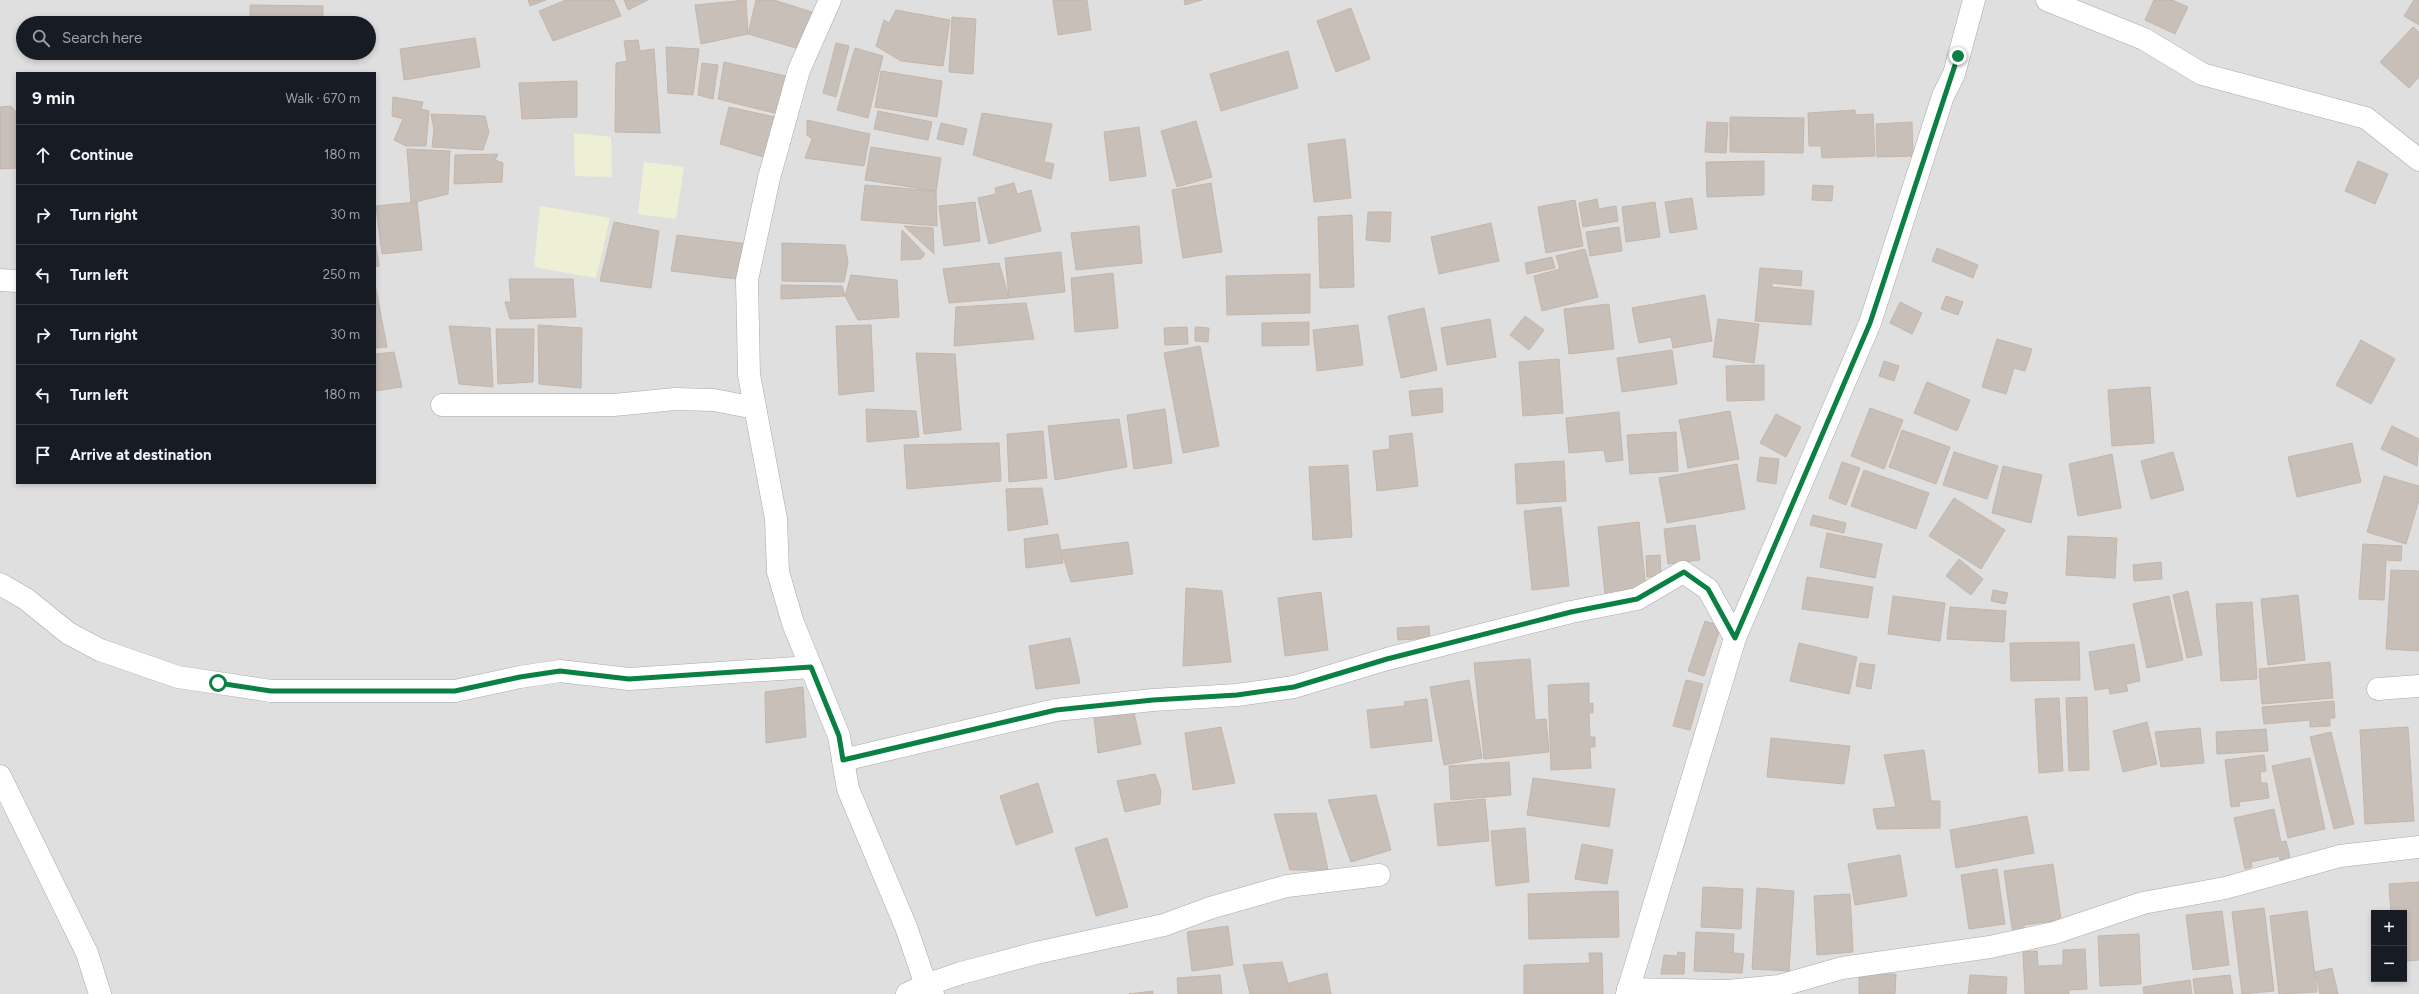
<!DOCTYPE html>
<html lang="en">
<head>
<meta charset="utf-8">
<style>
	body { margin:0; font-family:Figtree,sans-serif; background:#242831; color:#f1f3f6 }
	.controls { position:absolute; right:12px; bottom:12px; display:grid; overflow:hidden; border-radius:0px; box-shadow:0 2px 6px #0003 }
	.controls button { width:36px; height:36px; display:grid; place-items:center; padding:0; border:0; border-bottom:1px solid #363941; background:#171b24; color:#f1f3f6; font:20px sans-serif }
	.stop { position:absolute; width:12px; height:12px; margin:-9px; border:3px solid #0b8043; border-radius:50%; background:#fff }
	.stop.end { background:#0b8043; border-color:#fff; box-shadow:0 1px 4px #0008 }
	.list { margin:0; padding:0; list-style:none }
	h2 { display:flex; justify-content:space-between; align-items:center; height:52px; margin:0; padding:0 16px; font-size:17px }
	h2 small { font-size:13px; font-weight:400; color:#9ea1a6 }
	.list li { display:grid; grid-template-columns:26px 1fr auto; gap:12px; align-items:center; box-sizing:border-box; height:60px; padding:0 16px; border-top:1px solid #363941 }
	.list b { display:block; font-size:15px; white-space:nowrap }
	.list em { font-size:13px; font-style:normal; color:#9ea1a6 }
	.icon { flex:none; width:22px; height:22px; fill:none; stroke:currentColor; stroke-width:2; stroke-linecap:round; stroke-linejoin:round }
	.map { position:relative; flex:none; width:2419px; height:994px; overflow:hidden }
	.search { position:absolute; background:#171b24; box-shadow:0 2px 6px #0003; left:16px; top:16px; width:360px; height:44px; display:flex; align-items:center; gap:10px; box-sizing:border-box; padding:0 14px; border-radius:22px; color:#9ea1a6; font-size:15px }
	.panel { position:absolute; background:#171b24; box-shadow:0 2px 6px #0003; left:16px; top:72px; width:360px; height:412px; border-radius:0px }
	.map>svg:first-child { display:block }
</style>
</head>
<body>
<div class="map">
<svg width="2419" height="994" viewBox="0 0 2419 994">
	<rect width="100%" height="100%" fill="#f2efe9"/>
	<path fill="#e0dfdf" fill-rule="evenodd" d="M0 0H2419V994H0ZM23 23H369V53H23ZM17 73H375V483H17ZM2374 913H2404V979H2374Z"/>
	<g fill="#eef0d5">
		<polygon points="574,133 611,137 612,177 575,176"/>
		<polygon points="644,162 684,167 676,219 638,214"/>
		<polygon points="540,206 610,218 596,278 534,267"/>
	</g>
	<g fill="#c7bfb8" stroke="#c4b6ab">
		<polygon points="528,0 546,0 530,6"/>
		<polygon points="566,0 614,0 621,16 553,41 539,11"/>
		<polygon points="624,0 648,0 628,10"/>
		<polygon points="746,0 748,34 701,44 695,5"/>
		<polygon points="756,0 774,0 812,12 799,49 748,34"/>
		<polygon points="1053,0 1087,0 1091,30 1058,35"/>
		<polygon points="1184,0 1202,0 1185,5"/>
		<polygon points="2154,0 2172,0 2188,7 2175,34 2145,20"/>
		<polygon points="2414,0 2419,0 2419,25 2404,16"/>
		<polygon points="250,5 323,6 323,23 250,23"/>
		<polygon points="1351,8 1370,59 1336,72 1317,21"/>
		<polygon points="896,10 950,20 943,66 901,61 876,46 884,20 889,23"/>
		<polygon points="952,17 976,19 973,74 949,72"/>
		<polygon points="2413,27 2419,32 2419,77 2409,88 2380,62"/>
		<polygon points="475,38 480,67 404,80 400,49"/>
		<polygon points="638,40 640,51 654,49 660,133 615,132 616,63 627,61 624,41"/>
		<polygon points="836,43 849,46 836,97 823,93"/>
		<polygon points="666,47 699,49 693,95 668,93"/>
		<polygon points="855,48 883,56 868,118 837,110"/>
		<polygon points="1288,51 1298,88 1221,111 1210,74"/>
		<polygon points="724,62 786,76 778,114 718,99"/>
		<polygon points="702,63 718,65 713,99 698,95"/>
		<polygon points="881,71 942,81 937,117 875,107"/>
		<polygon points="577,81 577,117 522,119 519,83"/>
		<polygon points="393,97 423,102 421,109 429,111 426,146 406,146 394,140 403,119 392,116"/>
		<polygon points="11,106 17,113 17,168 0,169 0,107"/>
		<polygon points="729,107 780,118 770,159 720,144"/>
		<polygon points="1855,110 1855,115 1873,114 1875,156 1822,158 1821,146 1809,146 1808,113"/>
		<polygon points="878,111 932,122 928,140 874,129"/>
		<polygon points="982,113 1052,124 1044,162 1054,164 1051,179 973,155"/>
		<polygon points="431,114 485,116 489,132 483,150 432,147 434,130"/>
		<polygon points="1730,117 1804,118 1803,153 1730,152"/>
		<polygon points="807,120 870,134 864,166 805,158 812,139 807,135"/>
		<polygon points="1196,121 1212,177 1177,187 1161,131"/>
		<polygon points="1707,122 1728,123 1726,153 1705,152"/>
		<polygon points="1912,122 1913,156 1877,157 1876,124"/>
		<polygon points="941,123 967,129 963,145 937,139"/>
		<polygon points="1139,127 1146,176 1110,181 1104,132"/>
		<polygon points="1345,139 1351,198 1314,202 1308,144"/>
		<polygon points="871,147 941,158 936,191 865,180"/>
		<polygon points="407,149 450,151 448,194 411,203"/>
		<polygon points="498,154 495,160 503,163 502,182 454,184 455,155"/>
		<polygon points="1764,161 1764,195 1707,197 1706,162"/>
		<polygon points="2358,161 2388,174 2375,204 2345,191"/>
		<polygon points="1014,183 1017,194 1031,190 1041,231 989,244 978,198 996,194 995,188"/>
		<polygon points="1211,183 1222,252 1183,258 1172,190"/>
		<polygon points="865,185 936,191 937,226 861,220"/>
		<polygon points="1813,185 1833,186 1832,201 1812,200"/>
		<polygon points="1692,198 1697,229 1670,233 1665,202"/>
		<polygon points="1597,199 1599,209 1616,206 1618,221 1583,227 1579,203"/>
		<polygon points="1575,200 1583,246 1546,253 1538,207"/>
		<polygon points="417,202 422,250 382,254 376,206"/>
		<polygon points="975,202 980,241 944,246 939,206"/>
		<polygon points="1655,202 1660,237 1626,242 1622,207"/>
		<polygon points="1368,212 1391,212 1390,242 1366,240"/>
		<polygon points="1352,215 1354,287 1320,288 1318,217"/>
		<polygon points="614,222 659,231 651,288 600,281"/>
		<polygon points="1491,223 1499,261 1439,274 1431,237"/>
		<polygon points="904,226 933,228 934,254"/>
		<polygon points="1139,226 1142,263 1076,270 1071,233"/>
		<polygon points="1619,227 1622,251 1590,256 1586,232"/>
		<polygon points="902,230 925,254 921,259 901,260"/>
		<polygon points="677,235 748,244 744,280 671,271"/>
		<polygon points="375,240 379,266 375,267"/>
		<polygon points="782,243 845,245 848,262 844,282 782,281"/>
		<polygon points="1937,248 1978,265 1973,278 1932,261"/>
		<polygon points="1585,249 1598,297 1542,311 1534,276 1560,269 1556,256"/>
		<polygon points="1061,252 1065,292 1009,298 1005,258"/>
		<polygon points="1552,257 1555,268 1527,274 1525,263"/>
		<polygon points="999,263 1009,298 949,303 943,269"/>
		<polygon points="1760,268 1802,271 1801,286 1772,283 1772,287 1814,291 1811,325 1755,321"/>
		<polygon points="1113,273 1118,328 1075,332 1071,278"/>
		<polygon points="1310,274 1310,313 1227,315 1226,276"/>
		<polygon points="851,275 897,280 899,317 858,320 845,296"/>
		<polygon points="509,279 573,279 576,317 510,319 505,302 511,302"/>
		<polygon points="375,284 387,347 375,348"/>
		<polygon points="781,285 842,286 845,296 781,299"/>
		<polygon points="1705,295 1712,341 1673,348 1671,337 1639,343 1632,308"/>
		<polygon points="1946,296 1963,302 1958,315 1941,309"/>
		<polygon points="1900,302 1922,313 1912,334 1890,323"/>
		<polygon points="1026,303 1034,339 954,346 956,307"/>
		<polygon points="1609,304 1614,349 1569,354 1564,309"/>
		<polygon points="1424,308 1437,370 1401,378 1388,316"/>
		<polygon points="1525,316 1544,330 1529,350 1510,335"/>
		<polygon points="1490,319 1496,357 1447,365 1441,328"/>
		<polygon points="1718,319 1759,324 1754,363 1713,357"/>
		<polygon points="1309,322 1309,345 1262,346 1262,323"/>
		<polygon points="538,325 582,328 581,388 539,384"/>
		<polygon points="871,325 874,391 839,395 836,326"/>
		<polygon points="1358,325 1363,365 1317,371 1313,330"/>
		<polygon points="449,326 490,328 493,387 459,384"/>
		<polygon points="1187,327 1188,344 1165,345 1164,328"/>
		<polygon points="1195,327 1209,328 1208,342 1195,341"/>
		<polygon points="496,329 534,329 533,382 498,384"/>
		<polygon points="1997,339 2032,349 2025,371 2014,368 2006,394 1982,387"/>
		<polygon points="2361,340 2395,359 2371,404 2336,385"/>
		<polygon points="1200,346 1219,446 1183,453 1164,353"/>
		<polygon points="1672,350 1677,384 1622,392 1617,358"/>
		<polygon points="394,352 402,387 375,391 375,354"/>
		<polygon points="916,353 955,354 961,430 924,434"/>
		<polygon points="1559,359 1563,413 1523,416 1519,362"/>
		<polygon points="1884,361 1899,366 1894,381 1879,376"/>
		<polygon points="1764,365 1764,400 1727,401 1726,366"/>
		<polygon points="1927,382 1970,400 1957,431 1914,413"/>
		<polygon points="2150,387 2154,443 2112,446 2108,390"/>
		<polygon points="1442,388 1443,412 1412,416 1409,391"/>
		<polygon points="1870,408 1903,420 1884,469 1851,456"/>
		<polygon points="866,409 916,411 919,437 867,442"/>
		<polygon points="1165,409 1172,463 1134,469 1127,415"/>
		<polygon points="1730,411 1739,459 1688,468 1679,420"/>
		<polygon points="1619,412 1623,460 1606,462 1604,450 1569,453 1566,418"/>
		<polygon points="1776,414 1801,427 1786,457 1760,443"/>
		<polygon points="1119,419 1127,467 1055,480 1048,426"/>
		<polygon points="2392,426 2419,439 2417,466 2381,449"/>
		<polygon points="1902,430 1950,447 1936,484 1889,467"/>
		<polygon points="1043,431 1047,478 1009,482 1007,434"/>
		<polygon points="1676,432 1678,471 1630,474 1627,435"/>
		<polygon points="1412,433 1418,486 1377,491 1373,451 1390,449 1389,436"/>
		<polygon points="999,443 1001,481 907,489 904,445"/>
		<polygon points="2352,443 2361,482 2297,497 2288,457"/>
		<polygon points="1954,452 1998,466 1987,499 1943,485"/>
		<polygon points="2173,452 2184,490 2151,499 2141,461"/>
		<polygon points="2112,454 2121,508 2078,516 2069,464"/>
		<polygon points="1760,457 1779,459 1776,484 1757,481"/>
		<polygon points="1564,461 1566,501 1517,504 1515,464"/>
		<polygon points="1842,462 1860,468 1846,505 1829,498"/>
		<polygon points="1737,464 1745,509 1667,523 1659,478"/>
		<polygon points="1348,465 1352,537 1313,540 1309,467"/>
		<polygon points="2003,466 2042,475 2031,523 1992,513"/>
		<polygon points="1864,470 1929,493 1916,529 1851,506"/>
		<polygon points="2384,476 2419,486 2419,500 2406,544 2367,532"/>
		<polygon points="1042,488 1048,524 1008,531 1006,489"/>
		<polygon points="1954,498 2005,530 1981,569 1929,536"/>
		<polygon points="1561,507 1569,586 1532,590 1524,511"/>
		<polygon points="1813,515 1846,523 1844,533 1810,525"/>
		<polygon points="1639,522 1646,590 1605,595 1598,527"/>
		<polygon points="1695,525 1700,560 1668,564 1664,529"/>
		<polygon points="1827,533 1882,544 1875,578 1820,567"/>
		<polygon points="1058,534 1063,563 1026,568 1024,539"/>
		<polygon points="2068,536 2117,538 2115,578 2066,575"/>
		<polygon points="1128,542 1133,574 1071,582 1061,550"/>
		<polygon points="2363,544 2402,546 2401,561 2386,560 2384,600 2359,599"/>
		<polygon points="1660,555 1661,576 1647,577 1646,556"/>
		<polygon points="1959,559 1983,579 1971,595 1946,576"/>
		<polygon points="2161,562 2162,579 2134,581 2133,565"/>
		<polygon points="2391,570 2419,571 2419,651 2386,649"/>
		<polygon points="1807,577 1873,587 1868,618 1802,609"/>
		<polygon points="1186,588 1222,591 1231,662 1183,666"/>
		<polygon points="1993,590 2008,593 2005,604 1991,601"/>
		<polygon points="2188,591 2202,655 2187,658 2173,595"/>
		<polygon points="1321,592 1328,650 1285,656 1278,598"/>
		<polygon points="2298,595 2305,660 2268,665 2261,599"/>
		<polygon points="1893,596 1945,603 1940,641 1888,634"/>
		<polygon points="2169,596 2183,660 2147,668 2133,604"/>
		<polygon points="2252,602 2257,679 2221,681 2216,604"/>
		<polygon points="1950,607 2006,611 2004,642 1947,639"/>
		<polygon points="1705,621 1721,626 1704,676 1688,671"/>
		<polygon points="1429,626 1430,638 1398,640 1397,628"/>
		<polygon points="1070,638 1080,683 1036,689 1029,646"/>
		<polygon points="2079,642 2080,680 2011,681 2010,643"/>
		<polygon points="1799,643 1857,657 1849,694 1790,681"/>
		<polygon points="2134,644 2140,681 2126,684 2128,691 2110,694 2109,688 2095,690 2089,652"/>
		<polygon points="1530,659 1535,720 1546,719 1549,752 1484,759 1474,663"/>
		<polygon points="2330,662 2333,698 2262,704 2259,669"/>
		<polygon points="1860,663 1875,665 1871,689 1856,686"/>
		<polygon points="1469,680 1482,758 1444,765 1430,687"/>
		<polygon points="1686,680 1703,684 1690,730 1673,726"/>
		<polygon points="1589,683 1589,704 1593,703 1593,713 1589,713 1590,737 1595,737 1595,747 1590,747 1591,768 1551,770 1548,685"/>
		<polygon points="803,687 806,737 766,743 765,692"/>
		<polygon points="2087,697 2089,770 2069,771 2066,698"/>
		<polygon points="2059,698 2063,771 2039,773 2035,699"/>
		<polygon points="1427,699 1432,741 1371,748 1367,710 1405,706 1404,702"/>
		<polygon points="2334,701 2335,718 2330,718 2330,726 2310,727 2310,720 2264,724 2262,707"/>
		<polygon points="1133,708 1141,744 1098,753 1094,717"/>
		<polygon points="2147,722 2157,764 2123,772 2113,731"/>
		<polygon points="1221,727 1235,783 1193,790 1185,733"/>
		<polygon points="2408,727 2414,821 2365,824 2360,730"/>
		<polygon points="2200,728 2204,763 2161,767 2155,732"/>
		<polygon points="2266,729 2268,751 2217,754 2216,732"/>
		<polygon points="2331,732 2354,824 2334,829 2310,737"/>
		<polygon points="1771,738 1850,746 1844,784 1767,777"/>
		<polygon points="1924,750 1931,801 1940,801 1940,828 1877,829 1873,809 1896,807 1884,755"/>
		<polygon points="2264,755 2266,771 2260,772 2261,783 2267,783 2269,798 2239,802 2240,806 2231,807 2225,760"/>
		<polygon points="2310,758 2325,829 2288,838 2272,766"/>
		<polygon points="1509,762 1511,795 1451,800 1449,766"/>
		<polygon points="1155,774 1161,791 1160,804 1125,812 1117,781"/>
		<polygon points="1533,778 1615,789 1609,827 1527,815"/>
		<polygon points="1038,783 1053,832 1016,845 1000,796"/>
		<polygon points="1376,795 1391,850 1351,862 1328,800"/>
		<polygon points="1485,799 1489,841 1438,846 1434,804"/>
		<polygon points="2274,809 2281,842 2286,841 2290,857 2280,860 2279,856 2251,862 2252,867 2245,869 2234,818"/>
		<polygon points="1316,813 1328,870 1290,870 1274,814"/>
		<polygon points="2027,816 2034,853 1956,868 1950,830"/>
		<polygon points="1525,828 1529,882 1496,886 1491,831"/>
		<polygon points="1107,838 1128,907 1096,916 1075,848"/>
		<polygon points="1582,844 1613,850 1607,884 1575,879"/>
		<polygon points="1900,855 1907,896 1855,905 1848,864"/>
		<polygon points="2053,864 2061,920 2024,925 2024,933 2013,935 2004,871"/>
		<polygon points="1997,869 2005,924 1969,929 1961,875"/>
		<polygon points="2419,882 2419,960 2404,961 2404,913 2391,913 2389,884"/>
		<polygon points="1703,887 1743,889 1741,929 1701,927"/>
		<polygon points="1757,888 1794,891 1789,971 1752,969"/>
		<polygon points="1618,891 1619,937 1529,939 1528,894"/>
		<polygon points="1850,894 1853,952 1817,955 1814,896"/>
		<polygon points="2264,908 2274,991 2242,994 2232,912"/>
		<polygon points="2222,911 2229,965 2193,970 2186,915"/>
		<polygon points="2307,911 2317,992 2279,994 2270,916"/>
		<polygon points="1228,926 1233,965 1192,971 1187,932"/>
		<polygon points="1696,932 1734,934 1733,953 1744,954 1742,973 1694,971"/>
		<polygon points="2139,934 2141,984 2100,986 2098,936"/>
		<polygon points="2085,949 2087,989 2069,990 2069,994 2025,994 2023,952 2037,951 2038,966 2063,965 2063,950"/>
		<polygon points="1678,952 1685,953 1684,974 1661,974 1664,955 1677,956"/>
		<polygon points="1589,953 1602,953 1603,994 1524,994 1524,965 1590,963"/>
		<polygon points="1282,962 1291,994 1250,994 1243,965"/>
		<polygon points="2332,968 2338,994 2320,994 2315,972"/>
		<polygon points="1327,973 1331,994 1292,994 1289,983"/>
		<polygon points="1859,974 1896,974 1895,994 1859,994"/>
		<polygon points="1220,975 1222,994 1178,994 1177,978"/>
		<polygon points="1970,975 2007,977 2006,994 1968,994"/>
		<polygon points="2230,975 2233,994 2195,994 2193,979"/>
		<polygon points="2190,980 2192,994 2144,994 2143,987"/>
		<polygon points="1153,991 1153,994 1129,994"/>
	</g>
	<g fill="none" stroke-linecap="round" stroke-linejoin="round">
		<g stroke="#a9a9a9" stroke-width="23">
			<g id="minor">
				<polyline points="830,0 799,70 769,178 747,280 749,375 776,519 778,572 793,623 839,736 848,789 906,927 926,985 933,994"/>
				<polyline points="2047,0 2144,39 2202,74 2366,118 2419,160"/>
				<polyline points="0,280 17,281"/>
				<polyline points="442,405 614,405 675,399 714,400 755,408"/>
				<polyline points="0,584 26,599 68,633 100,650 178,677 271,691 455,691 520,677 560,671 629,679 811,667"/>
				<polyline points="2378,689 2419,686"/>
				<polyline points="843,760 1056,710 1153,700 1237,695 1294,687 1387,659 1571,612 1637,599 1683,572 1708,589 1735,638"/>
				<polyline points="0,776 87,953 100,994"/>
				<polyline points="1628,989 1727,991 1779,986 1842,968 1990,947 2054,933 2143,903 2225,888 2340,856 2419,847"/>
				<polyline points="907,994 926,985 961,973 1036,953 1164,925 1210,908 1287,886 1379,875"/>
				<polyline points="1627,994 1735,638 1870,323 1943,96 1954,74 1974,0"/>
			</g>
		</g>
		<use href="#minor" stroke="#fff" stroke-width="22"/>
	</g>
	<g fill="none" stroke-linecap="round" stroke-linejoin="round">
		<polyline stroke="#0b8043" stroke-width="5" points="218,683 271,691 455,691 520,677 560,671 629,679 811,667 839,736 843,760 1056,710 1153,700 1237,695 1294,687 1387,659 1571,612 1637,599 1684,572 1708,589 1735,638 1870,323 1958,56"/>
	</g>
</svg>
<div class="controls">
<button>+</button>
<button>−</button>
</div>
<div class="stop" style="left:218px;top:683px"></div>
<div class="stop end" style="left:1958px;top:56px"></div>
<div class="search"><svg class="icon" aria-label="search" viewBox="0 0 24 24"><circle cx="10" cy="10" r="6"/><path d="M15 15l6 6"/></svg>Search here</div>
<section class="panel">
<h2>9 min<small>Walk · 670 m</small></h2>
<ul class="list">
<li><svg class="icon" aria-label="ahead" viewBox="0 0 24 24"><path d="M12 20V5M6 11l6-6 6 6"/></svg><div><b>Continue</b></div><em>180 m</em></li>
<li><svg class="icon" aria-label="right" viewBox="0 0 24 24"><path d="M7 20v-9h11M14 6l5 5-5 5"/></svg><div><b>Turn right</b></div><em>30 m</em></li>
<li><svg class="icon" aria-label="left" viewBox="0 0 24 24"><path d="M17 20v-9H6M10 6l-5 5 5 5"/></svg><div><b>Turn left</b></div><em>250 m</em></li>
<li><svg class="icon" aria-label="right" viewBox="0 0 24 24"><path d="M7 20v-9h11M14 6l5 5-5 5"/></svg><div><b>Turn right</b></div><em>30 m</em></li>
<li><svg class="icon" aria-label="left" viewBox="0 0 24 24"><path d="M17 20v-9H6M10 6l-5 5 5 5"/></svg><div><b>Turn left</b></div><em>180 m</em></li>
<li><svg class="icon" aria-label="arrive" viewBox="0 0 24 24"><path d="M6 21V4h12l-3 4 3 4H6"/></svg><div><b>Arrive at destination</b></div></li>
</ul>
</section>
</div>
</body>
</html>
